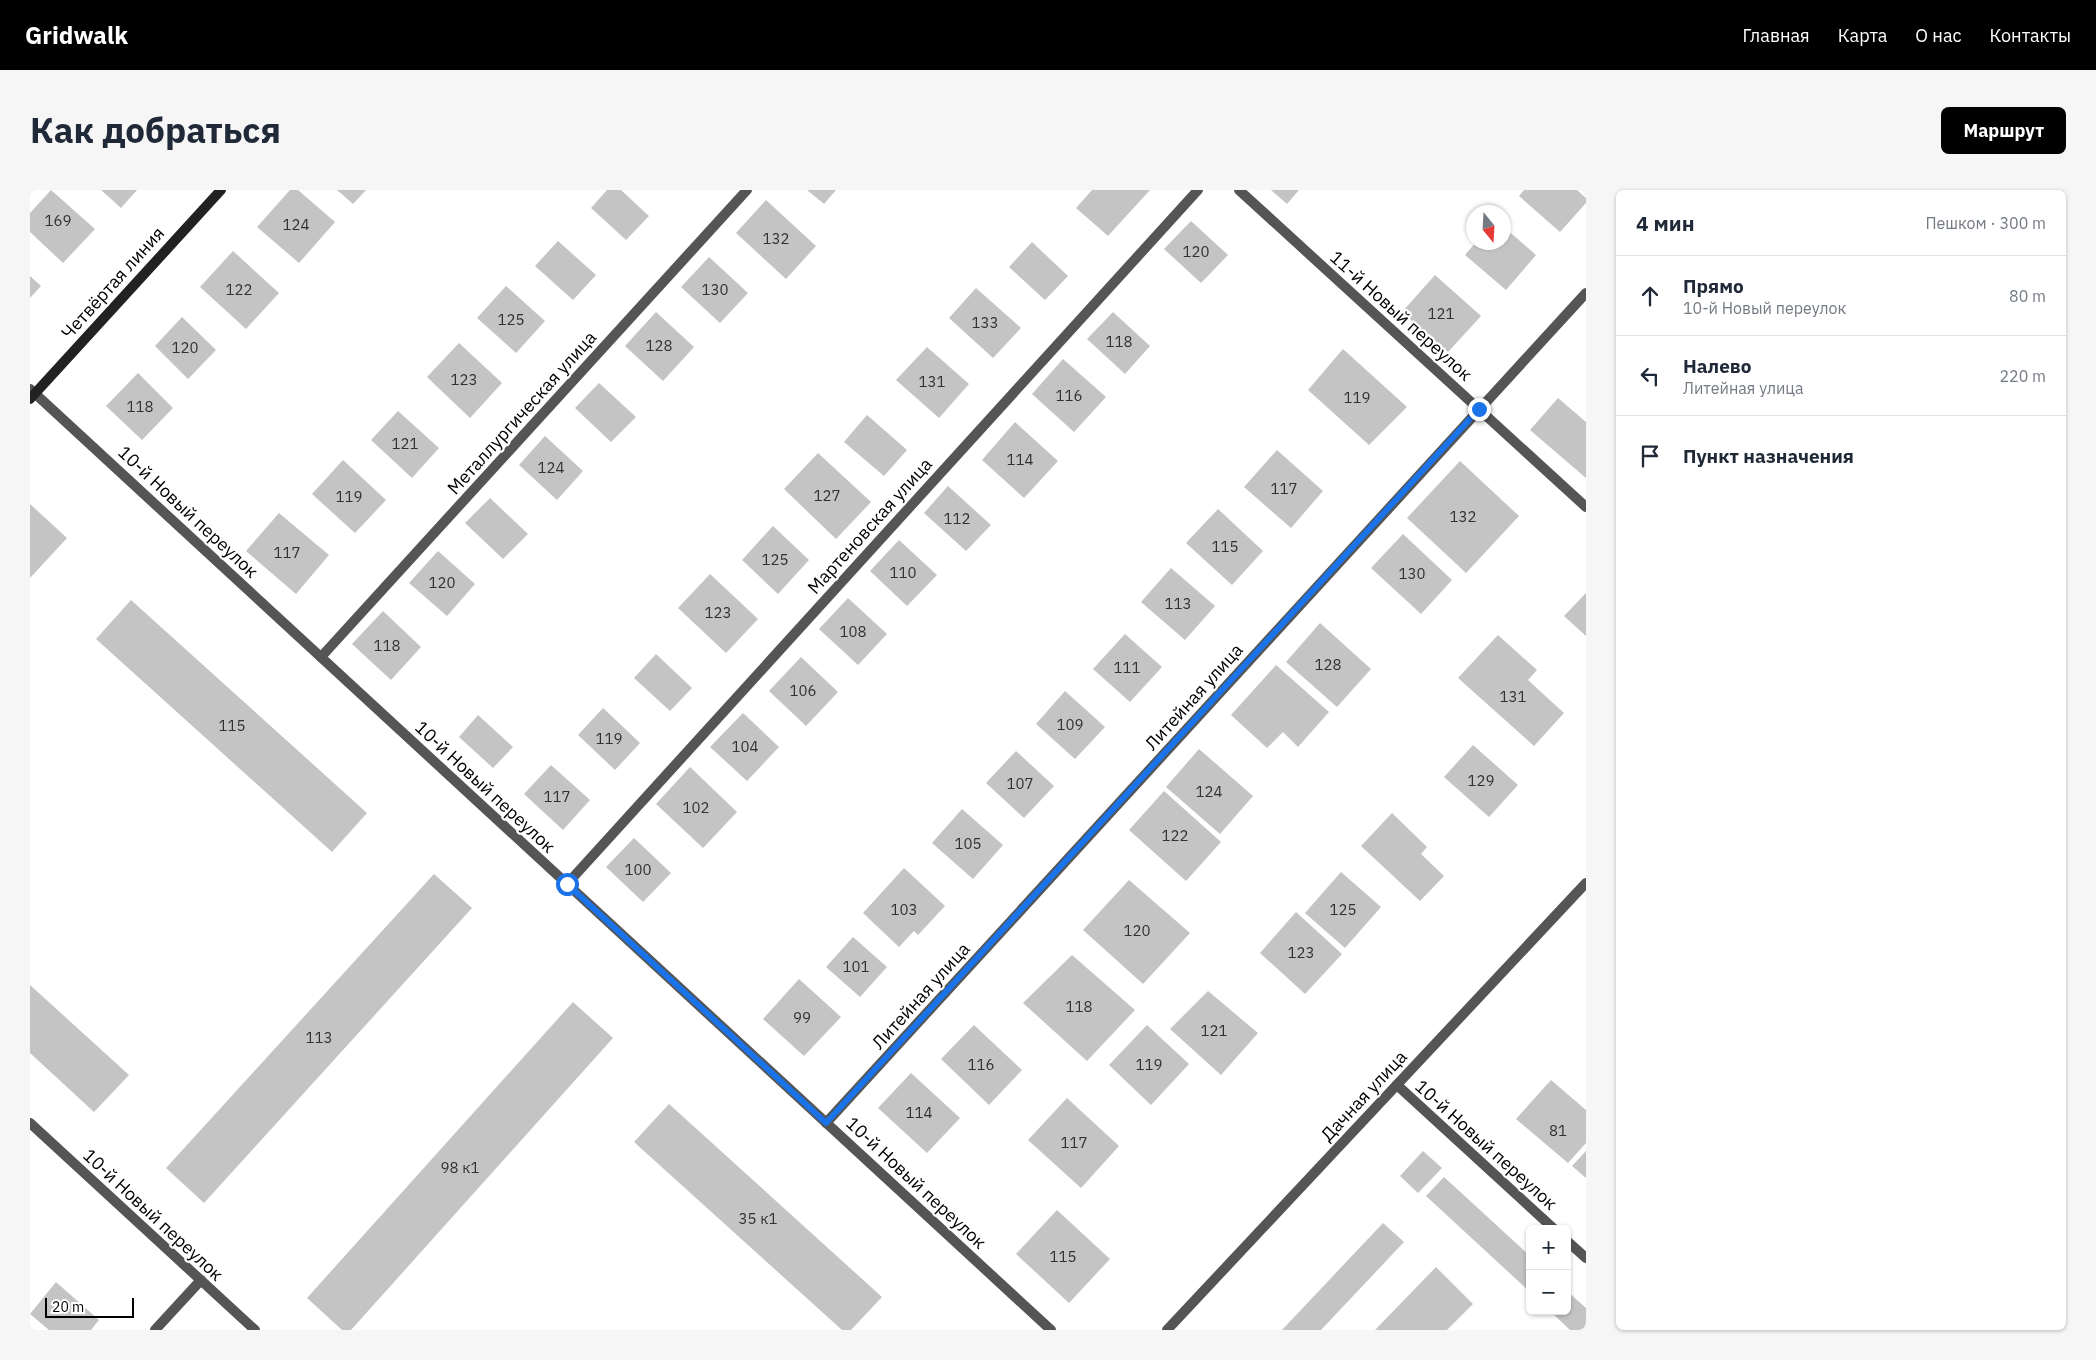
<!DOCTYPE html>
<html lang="ru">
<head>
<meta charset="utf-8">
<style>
	body { margin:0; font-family:"IBM Plex Sans",sans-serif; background:#f6f6f7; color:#1f2937 }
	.controls { position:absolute; right:15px; bottom:15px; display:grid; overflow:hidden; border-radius:8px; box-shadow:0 1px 4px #0004 }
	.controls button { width:45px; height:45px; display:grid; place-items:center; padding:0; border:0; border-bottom:1px solid #e0e1e3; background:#fff; color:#1f2937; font:25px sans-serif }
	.compass { position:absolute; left:1436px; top:15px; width:45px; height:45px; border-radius:50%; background:#fff; box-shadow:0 1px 4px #0004; rotate:162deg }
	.scale { position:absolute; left:15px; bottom:12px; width:89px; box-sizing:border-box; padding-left:5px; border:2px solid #000; border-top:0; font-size:14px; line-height:18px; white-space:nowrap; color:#000; -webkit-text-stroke:4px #fff; paint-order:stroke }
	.stop { position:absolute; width:15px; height:15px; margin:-11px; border:4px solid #1a73e8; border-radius:50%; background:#fff }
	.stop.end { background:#1a73e8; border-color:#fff; box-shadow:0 1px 5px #0008 }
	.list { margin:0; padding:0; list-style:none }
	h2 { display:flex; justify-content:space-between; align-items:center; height:65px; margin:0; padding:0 20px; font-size:21px }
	h2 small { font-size:16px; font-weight:400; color:#747a83 }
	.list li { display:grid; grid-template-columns:32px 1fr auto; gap:15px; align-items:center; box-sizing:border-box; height:80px; padding:0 20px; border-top:1px solid #e0e1e3 }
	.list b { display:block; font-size:19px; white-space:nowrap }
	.list p { margin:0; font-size:16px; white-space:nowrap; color:#747a83 }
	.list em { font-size:16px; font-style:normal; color:#747a83 }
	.icon { flex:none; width:28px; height:28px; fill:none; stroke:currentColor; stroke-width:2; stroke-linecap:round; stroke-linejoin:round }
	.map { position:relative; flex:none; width:1556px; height:1140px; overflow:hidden; border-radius:8px }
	header { display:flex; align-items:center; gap:30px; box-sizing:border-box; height:70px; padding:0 25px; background:#000; color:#fff }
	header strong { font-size:24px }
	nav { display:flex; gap:28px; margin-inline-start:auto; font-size:18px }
	.intro { display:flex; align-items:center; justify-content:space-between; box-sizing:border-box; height:120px; padding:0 30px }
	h1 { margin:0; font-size:35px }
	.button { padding:12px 22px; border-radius:8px; background:#000; color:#fff; font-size:18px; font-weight:700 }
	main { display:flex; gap:30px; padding:0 30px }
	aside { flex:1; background:#fff; border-radius:8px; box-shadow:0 1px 4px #0004 }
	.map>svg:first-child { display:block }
</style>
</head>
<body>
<header>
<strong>Gridwalk</strong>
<nav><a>Главная</a><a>Карта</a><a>О нас</a><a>Контакты</a></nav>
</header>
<div class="intro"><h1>Как добраться</h1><a class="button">Маршрут</a></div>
<main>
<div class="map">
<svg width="1556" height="1140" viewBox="0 0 1556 1140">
	<rect width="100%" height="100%" fill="#fff"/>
	<g fill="#c4c4c4">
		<polygon points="21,0 65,39 33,73 0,42 0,23"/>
		<polygon points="71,0 107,0 91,18"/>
		<polygon points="260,0 268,0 305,32 269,73 227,37"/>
		<polygon points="307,0 336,0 323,14"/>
		<polygon points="577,0 591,0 619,26 596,50 561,18"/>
		<polygon points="777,0 806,0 794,14"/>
		<polygon points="1062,0 1120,0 1078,46 1046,18"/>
		<polygon points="1241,0 1269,0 1257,14"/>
		<polygon points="1494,0 1547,0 1556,8 1556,13 1530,42 1489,6"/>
		<polygon points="736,10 786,56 756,89 706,43"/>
		<polygon points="1161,31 1198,65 1171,93 1134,59"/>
		<polygon points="1474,37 1506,65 1476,100 1435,65 1446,52 1474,52"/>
		<polygon points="528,51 566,85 543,110 505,76"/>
		<polygon points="1002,52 1038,86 1015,110 979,77"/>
		<polygon points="203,61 249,103 216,139 170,97"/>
		<polygon points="679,67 718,103 690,133 651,97"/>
		<polygon points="1405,85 1451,126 1418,162 1372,122"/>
		<polygon points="0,86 11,96 0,108"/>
		<polygon points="476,96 515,131 486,163 447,128"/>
		<polygon points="946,98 991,138 963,168 919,128"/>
		<polygon points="626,122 664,157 633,191 595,156"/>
		<polygon points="1083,122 1120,156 1095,184 1057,149"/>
		<polygon points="152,127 186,160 158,189 125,156"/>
		<polygon points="429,153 472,193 440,228 397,187"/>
		<polygon points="897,157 939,194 909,228 866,190"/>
		<polygon points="1313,159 1377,217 1339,255 1278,200"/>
		<polygon points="1033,169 1076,207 1044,242 1002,204"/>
		<polygon points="108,183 143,218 112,250 76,216"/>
		<polygon points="569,193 606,227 581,252 545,218"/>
		<polygon points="1528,208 1556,232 1556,288 1500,240"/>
		<polygon points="368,221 409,258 382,288 341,250"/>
		<polygon points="837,225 877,260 854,286 814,252"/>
		<polygon points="985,232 1028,271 994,308 952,270"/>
		<polygon points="515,246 553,281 527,310 489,275"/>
		<polygon points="1247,260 1293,301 1261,338 1214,297"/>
		<polygon points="788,263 841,312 806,349 754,299"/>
		<polygon points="313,270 356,310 325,343 282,304"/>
		<polygon points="1430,271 1489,326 1436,383 1377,328"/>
		<polygon points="918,296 961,335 936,361 894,323"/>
		<polygon points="460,308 498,344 473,369 435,333"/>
		<polygon points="0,314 37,348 0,388"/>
		<polygon points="1188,319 1233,361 1202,395 1156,353"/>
		<polygon points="249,323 299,365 266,404 216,361"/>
		<polygon points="743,336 779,370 748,404 712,370"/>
		<polygon points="1373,344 1422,390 1391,424 1341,378"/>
		<polygon points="869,350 907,385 877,416 840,381"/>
		<polygon points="408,361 445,394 417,426 379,393"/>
		<polygon points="1141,378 1185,416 1155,450 1111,412"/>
		<polygon points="680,384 728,429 696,463 648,418"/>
		<polygon points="1556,403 1556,446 1534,426"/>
		<polygon points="818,408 857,444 828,475 789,439"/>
		<polygon points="101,410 337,623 302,662 66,449"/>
		<polygon points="353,421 391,457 361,490 322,454"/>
		<polygon points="1290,433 1341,479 1307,517 1256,472"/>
		<polygon points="1095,444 1132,477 1100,512 1063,479"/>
		<polygon points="1468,445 1507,480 1498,490 1534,523 1504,556 1428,488"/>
		<polygon points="626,464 662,498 640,521 604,488"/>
		<polygon points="771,467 808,502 776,536 739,501"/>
		<polygon points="1246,475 1299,522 1268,557 1253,542 1237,558 1201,525"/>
		<polygon points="1035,501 1075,537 1045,569 1006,534"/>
		<polygon points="573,518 610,553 585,580 548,545"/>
		<polygon points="713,523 749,557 717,591 680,557"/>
		<polygon points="448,525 483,557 463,578 429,547"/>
		<polygon points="1443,555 1488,595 1459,627 1414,587"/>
		<polygon points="1169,559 1223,606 1190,644 1136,597"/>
		<polygon points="986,561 1024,596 994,628 956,593"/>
		<polygon points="521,575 560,610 533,640 494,604"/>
		<polygon points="660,577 707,622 673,658 626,614"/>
		<polygon points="1134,601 1191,652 1156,691 1099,640"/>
		<polygon points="932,619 973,655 943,689 902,653"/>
		<polygon points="1362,623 1397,657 1391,664 1414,686 1390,711 1331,656"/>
		<polygon points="604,648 641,683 613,712 576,677"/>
		<polygon points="874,678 915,716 888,745 884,741 869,757 833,723"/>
		<polygon points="1311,682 1351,717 1315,758 1275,723"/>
		<polygon points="404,684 442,718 174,1013 136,978"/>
		<polygon points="1099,690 1160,743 1113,794 1053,740"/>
		<polygon points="1266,722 1312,764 1275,804 1230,763"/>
		<polygon points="823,747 857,777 830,807 796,777"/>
		<polygon points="1042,765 1105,820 1057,871 993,813"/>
		<polygon points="769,789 811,827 774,866 733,829"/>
		<polygon points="0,795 99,885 64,922 0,863"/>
		<polygon points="1178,801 1228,843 1191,885 1140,839"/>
		<polygon points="543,812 583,848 321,1140 312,1140 277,1108"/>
		<polygon points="944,835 992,880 959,915 911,869"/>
		<polygon points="1117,835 1159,874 1121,915 1079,875"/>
		<polygon points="881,883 930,928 897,963 848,918"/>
		<polygon points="1521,890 1556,920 1556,953 1538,973 1486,929"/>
		<polygon points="1037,908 1089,956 1051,998 998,950"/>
		<polygon points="639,914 852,1107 821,1140 812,1140 604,952"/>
		<polygon points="1393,961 1412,978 1388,1003 1370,986"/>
		<polygon points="1556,961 1556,988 1542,976"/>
		<polygon points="1414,987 1500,1066 1500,1102 1396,1006"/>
		<polygon points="1027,1020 1080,1069 1039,1113 986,1064"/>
		<polygon points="1353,1033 1374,1052 1291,1140 1252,1140"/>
		<polygon points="1406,1077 1443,1114 1417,1140 1345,1140"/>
		<polygon points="26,1092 69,1130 61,1140 19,1140 0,1124"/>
		<polygon points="1537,1101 1556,1118 1556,1140 1540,1140 1520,1121 1537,1121"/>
	</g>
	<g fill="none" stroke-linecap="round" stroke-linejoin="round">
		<g stroke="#555" stroke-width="10">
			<polyline points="1209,0 1556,317"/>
			<polyline points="0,199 1021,1140"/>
			<polyline points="291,467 717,0"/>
			<polyline points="537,694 1168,0"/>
			<polyline points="1367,895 1524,1039"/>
			<polyline points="0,933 225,1140"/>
			<polyline points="796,933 1556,103"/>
			<polyline points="1537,1051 1556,1068"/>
			<polyline points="125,1140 171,1090"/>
			<polyline points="1137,1140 1556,693"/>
		</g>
		<polyline stroke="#222" stroke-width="10" points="0,209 191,0"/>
	</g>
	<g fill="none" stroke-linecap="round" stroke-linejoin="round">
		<polyline stroke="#1a73e8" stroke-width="6" points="537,694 796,933 1449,219"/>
	</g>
	<g text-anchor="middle" stroke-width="4.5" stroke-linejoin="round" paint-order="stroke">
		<g font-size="15" fill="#313131">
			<text x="28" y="36">169</text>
			<text x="266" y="40">124</text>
			<text x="746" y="54">132</text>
			<text x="1166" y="67">120</text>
			<text x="209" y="105">122</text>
			<text x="685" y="105">130</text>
			<text x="1411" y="129">121</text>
			<text x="481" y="135">125</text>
			<text x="955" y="138">133</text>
			<text x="1089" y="157">118</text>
			<text x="629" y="161">128</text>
			<text x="155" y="163">120</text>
			<text x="434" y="195">123</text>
			<text x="902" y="197">131</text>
			<text x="1039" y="211">116</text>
			<text x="1327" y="213">119</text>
			<text x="110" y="222">118</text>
			<text x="375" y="259">121</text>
			<text x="990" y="275">114</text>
			<text x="521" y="283">124</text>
			<text x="1254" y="304">117</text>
			<text x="797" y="311">127</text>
			<text x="319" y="312">119</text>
			<text x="1433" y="332">132</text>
			<text x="927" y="334">112</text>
			<text x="1195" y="362">115</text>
			<text x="257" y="368">117</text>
			<text x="745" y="375">125</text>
			<text x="873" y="388">110</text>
			<text x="1382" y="389">130</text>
			<text x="412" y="398">120</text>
			<text x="1148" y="419">113</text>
			<text x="688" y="428">123</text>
			<text x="823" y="447">108</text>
			<text x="357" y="461">118</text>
			<text x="1298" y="480">128</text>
			<text x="1097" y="483">111</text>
			<text x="773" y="506">106</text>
			<text x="1483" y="512">131</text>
			<text x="1040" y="540">109</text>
			<text x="202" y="541">115</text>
			<text x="579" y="554">119</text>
			<text x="715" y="562">104</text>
			<text x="1451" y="596">129</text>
			<text x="990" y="599">107</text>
			<text x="1179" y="607">124</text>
			<text x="527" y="612">117</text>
			<text x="666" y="623">102</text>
			<text x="1145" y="651">122</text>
			<text x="938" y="659">105</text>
			<text x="608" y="685">100</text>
			<text x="874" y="725">103</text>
			<text x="1313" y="725">125</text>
			<text x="1107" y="746">120</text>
			<text x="1271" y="768">123</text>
			<text x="826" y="782">101</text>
			<text x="1049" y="822">118</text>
			<text x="772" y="833">99</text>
			<text x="1184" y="846">121</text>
			<text x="289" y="853">113</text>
			<text x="951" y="880">116</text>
			<text x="1119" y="880">119</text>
			<text x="889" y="928">114</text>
			<text x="1528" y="946">81</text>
			<text x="1044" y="958">117</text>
			<text x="430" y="983">98 к1</text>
			<text x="728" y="1034">35 к1</text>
			<text x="1033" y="1072">115</text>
		</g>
		<g font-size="18" fill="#000" stroke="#fff">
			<text transform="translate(83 93) rotate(-48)" y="6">Четвёртая линия</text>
			<text transform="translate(1371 126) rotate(42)" y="6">11-й Новый переулок</text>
			<text transform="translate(492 223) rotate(-48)" y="6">Металлургическая улица</text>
			<text transform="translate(158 322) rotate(43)" y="6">10-й Новый переулок</text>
			<text transform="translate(840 336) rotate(-48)" y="6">Мартеновская улица</text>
			<text transform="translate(1164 507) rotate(-48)" y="6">Литейная улица</text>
			<text transform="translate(455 597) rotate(43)" y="6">10-й Новый переулок</text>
			<text transform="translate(891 806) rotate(-48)" y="6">Литейная улица</text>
			<text transform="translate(1334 906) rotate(-47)" y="6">Дачная улица</text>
			<text transform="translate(1456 955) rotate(42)" y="6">10-й Новый переулок</text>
			<text transform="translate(886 993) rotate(43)" y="6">10-й Новый переулок</text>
			<text transform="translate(123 1025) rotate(43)" y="6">10-й Новый переулок</text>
		</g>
	</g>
</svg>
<div class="controls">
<button>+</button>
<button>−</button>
</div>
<svg class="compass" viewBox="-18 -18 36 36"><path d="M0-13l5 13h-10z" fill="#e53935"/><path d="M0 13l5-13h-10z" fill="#747a83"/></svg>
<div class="scale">20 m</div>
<div class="stop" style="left:537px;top:694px"></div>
<div class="stop end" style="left:1449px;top:219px"></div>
</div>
<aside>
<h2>4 мин<small>Пешком · 300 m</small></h2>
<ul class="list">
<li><svg class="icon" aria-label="ahead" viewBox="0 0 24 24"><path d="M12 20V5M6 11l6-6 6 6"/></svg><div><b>Прямо</b><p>10-й Новый переулок</p></div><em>80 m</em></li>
<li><svg class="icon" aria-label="left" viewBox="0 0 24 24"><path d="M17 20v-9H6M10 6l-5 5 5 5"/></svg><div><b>Налево</b><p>Литейная улица</p></div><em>220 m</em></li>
<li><svg class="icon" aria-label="arrive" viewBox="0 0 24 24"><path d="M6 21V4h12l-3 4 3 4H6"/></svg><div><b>Пункт назначения</b></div></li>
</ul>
</aside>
</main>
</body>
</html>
